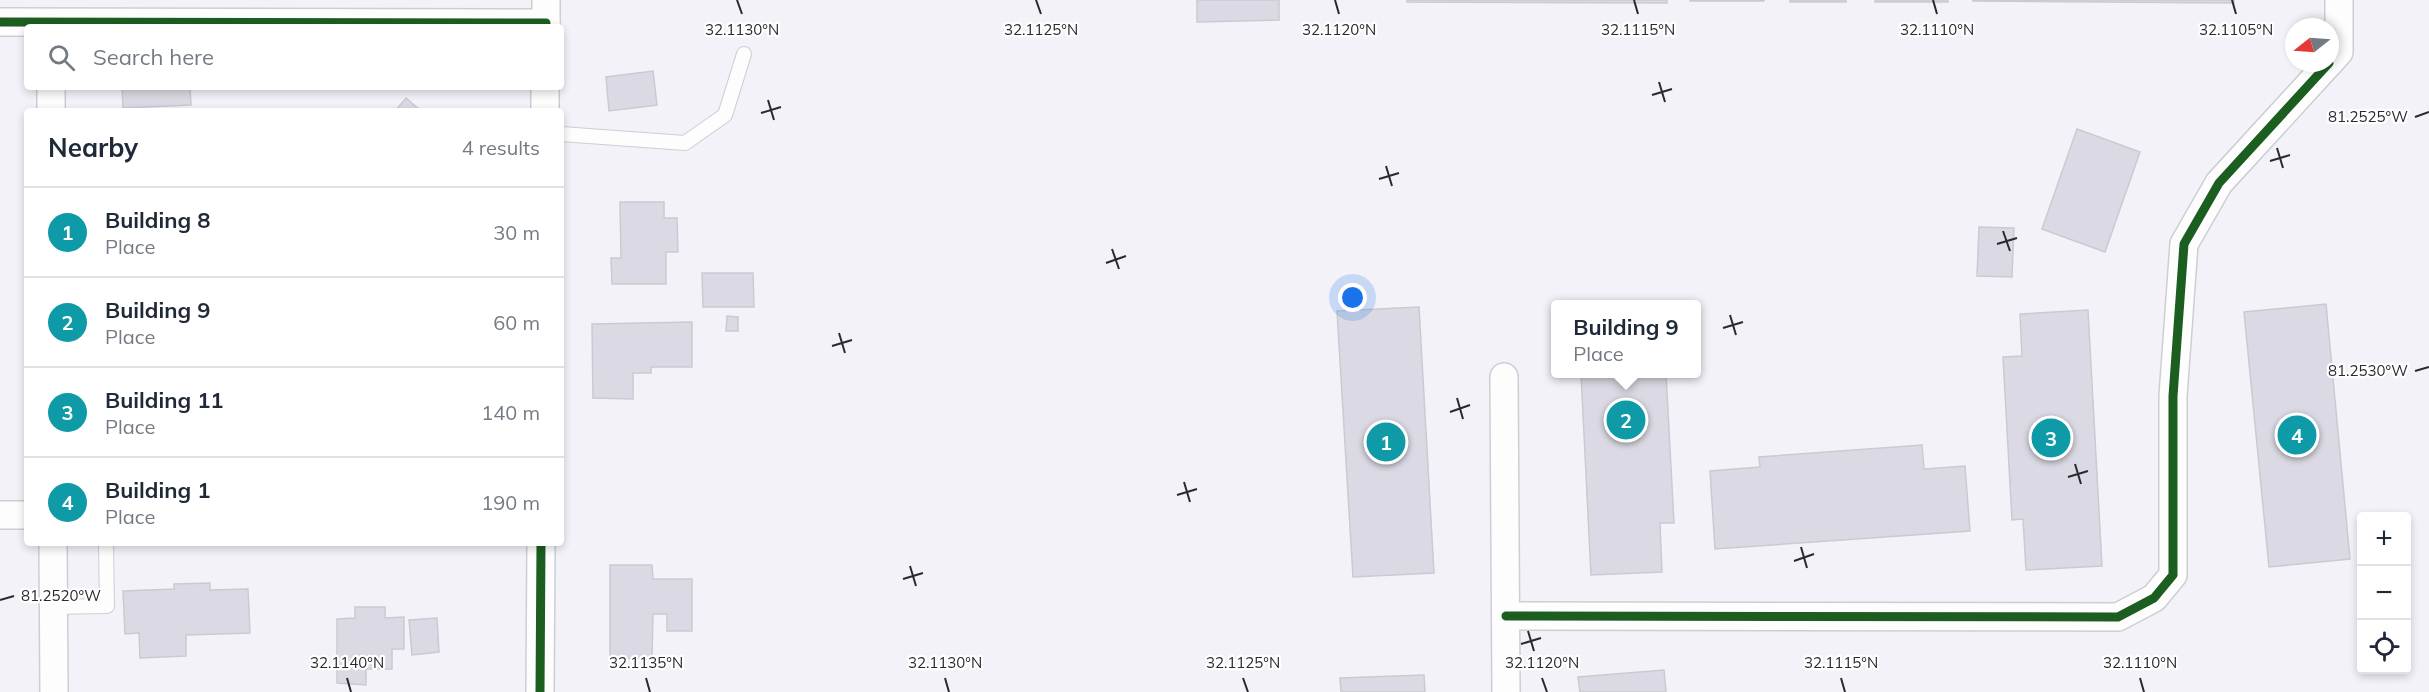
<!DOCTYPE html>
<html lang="en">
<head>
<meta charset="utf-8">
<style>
	body { margin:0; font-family:Mulish,sans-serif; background:#f6f6f7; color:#1f2937 }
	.controls { position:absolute; right:18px; bottom:18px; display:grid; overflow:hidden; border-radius:6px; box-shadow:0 3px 9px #0003 }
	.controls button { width:54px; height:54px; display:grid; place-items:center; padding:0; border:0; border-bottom:2px solid #e0e1e3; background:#fff; color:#1f2937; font:30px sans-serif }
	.compass { position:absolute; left:2285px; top:18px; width:54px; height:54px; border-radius:50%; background:#fff; box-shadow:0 3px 9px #0003; rotate:253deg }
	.you { position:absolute; left:1353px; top:298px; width:21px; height:21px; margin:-15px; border:4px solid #fff; border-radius:50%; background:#1a73e8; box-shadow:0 0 0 9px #1a73e833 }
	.badge { display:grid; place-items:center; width:39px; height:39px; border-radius:50%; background:#706f76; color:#fff; font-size:20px; font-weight:700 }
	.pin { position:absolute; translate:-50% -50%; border:3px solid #fff; box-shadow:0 2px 6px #0006 }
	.popup { position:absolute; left:1551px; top:300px; width:150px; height:78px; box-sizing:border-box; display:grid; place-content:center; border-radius:6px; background:#fff; filter:drop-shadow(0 2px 4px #0005); font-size:20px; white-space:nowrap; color:#747a83 }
	.popup b { font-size:22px; color:#1f2937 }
	.popup::after { content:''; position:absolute; left:50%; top:100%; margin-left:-12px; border:12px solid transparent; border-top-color:#fff }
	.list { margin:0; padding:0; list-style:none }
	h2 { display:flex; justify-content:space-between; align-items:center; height:78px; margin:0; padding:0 24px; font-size:26px }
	h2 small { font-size:20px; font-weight:400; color:#747a83 }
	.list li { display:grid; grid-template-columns:39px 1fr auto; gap:18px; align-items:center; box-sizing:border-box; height:90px; padding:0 24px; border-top:2px solid #e0e1e3 }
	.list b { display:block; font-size:22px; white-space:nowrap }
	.list p { margin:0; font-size:20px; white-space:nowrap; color:#747a83 }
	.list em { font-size:20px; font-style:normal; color:#747a83 }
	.icon { flex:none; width:33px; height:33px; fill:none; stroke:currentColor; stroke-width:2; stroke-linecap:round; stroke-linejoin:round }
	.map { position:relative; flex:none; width:2429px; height:692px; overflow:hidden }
	.search { position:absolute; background:#fff; box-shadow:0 3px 9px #0003; left:24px; top:24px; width:540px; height:66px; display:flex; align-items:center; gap:15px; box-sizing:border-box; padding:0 21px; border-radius:6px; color:#747a83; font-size:22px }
	.panel { position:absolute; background:#fff; box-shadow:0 3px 9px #0003; left:24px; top:108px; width:540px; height:438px; border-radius:6px }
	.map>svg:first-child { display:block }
</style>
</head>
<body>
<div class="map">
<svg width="2429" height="692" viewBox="0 0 2429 692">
	<rect width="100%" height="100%" fill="#f3f2f9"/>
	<g fill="#dbdae4" stroke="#cbcad1" stroke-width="1.5">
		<polygon points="1197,0 1279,0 1279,20 1197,22"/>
		<polygon points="1407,0 1667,0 1667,3 1407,2"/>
		<rect x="1690" y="0" width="74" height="1"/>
		<rect x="1790" y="0" width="56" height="2"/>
		<rect x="1875" y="0" width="73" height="2"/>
		<polygon points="1973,0 2234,0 2234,3 1973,1"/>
		<polygon points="653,71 657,105 609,111 606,77"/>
		<polygon points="122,87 190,87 191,105 123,108"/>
		<polygon points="406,98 421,111 395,111"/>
		<polygon points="2077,129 2140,152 2105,252 2042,229"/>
		<polygon points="620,202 664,202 664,218 677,218 678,252 666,252 666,284 612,284 611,258 621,258"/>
		<polygon points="1979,227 2014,228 2012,277 1977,276"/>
		<polygon points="702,273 753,273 754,307 703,307"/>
		<polygon points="2326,304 2350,559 2269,567 2244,312"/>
		<polygon points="1419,307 1434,573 1353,577 1337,311"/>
		<polygon points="2088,310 2102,566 2026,570 2023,519 2012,520 2003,357 2022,356 2020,314"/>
		<polygon points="727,316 738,317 738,331 726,331"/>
		<polygon points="692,322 692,367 651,367 651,373 633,373 633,399 593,398 592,324"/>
		<polygon points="1581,374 1666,374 1674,523 1660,523 1662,572 1591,575"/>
		<polygon points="1922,445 1924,469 1965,466 1970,531 1715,549 1710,471 1760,467 1759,457"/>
		<polygon points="610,565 652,565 653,579 692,579 692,631 667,631 667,614 653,614 652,658 610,659"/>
		<polygon points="210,583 210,590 248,589 250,633 186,635 186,656 140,658 139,633 125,634 123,591 174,589 174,584"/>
		<polygon points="355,607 385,607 385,618 404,617 404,649 392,649 392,669 366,669 366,685 337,683 337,619 355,618"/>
		<polygon points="437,618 439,652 412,655 409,620"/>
		<polygon points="1664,670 1666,692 1580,692 1578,677"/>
		<polygon points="1424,675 1425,692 1341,692 1340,678"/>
	</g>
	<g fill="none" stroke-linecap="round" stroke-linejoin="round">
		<g stroke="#cfcdd4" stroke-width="16">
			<g id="lane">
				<polyline points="561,134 685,143 725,115 744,54"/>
				<polyline points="53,607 107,606 106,543"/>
			</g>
		</g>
		<g stroke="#cfcdd4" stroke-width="30">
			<g id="street">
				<polyline points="546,0 546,27"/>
				<polyline points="0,22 546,23"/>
				<polyline points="2330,62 2339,52 2339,0"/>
				<polyline points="51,87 51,111"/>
				<polyline points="545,111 545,87"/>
				<polyline points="1504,377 1506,692"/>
				<polyline points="0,515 27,515"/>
				<polyline points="53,543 54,692"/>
				<polyline points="1506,616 2118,617 2154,598 2173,575 2173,396 2184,244 2219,183 2329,63"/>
				<polyline points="540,692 541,543"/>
			</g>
		</g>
		<use href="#lane" stroke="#fdfdfe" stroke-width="14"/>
		<use href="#street" stroke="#fdfdfe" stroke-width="27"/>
		<g stroke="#fefefe" stroke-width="13">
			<g id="cycleway">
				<polyline points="0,22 546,23 546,27"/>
				<polyline points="1506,616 2118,617 2154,598 2173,575 2173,396 2184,244 2219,183 2329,63"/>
				<polyline points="540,692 541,543"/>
			</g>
		</g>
		<use href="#cycleway" stroke="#1b5e20" stroke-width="9"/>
	</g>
	<path fill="none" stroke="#2a2830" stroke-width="2" d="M737 0 742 14M1036 0 1041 14M1335 0 1339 14M1634 0 1638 14M1933 0 1937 14M2232 0 2236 14M1659 82 1665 102M1652 95 1672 89M768 100 774 120M761 113 781 107M2415 117 2429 112M2277 148 2283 168M2270 161 2290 155M1386 166 1392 186M1379 179 1399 173M2003 231 2010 251M1997 244 2017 238M1112 249 1119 269M1106 263 1126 256M1730 315 1736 335M1723 328 1743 322M839 333 845 353M832 346 852 340M2415 371 2429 367M1457 398 1463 419M1450 412 1470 405M2075 464 2081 484M2068 477 2088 471M1184 482 1190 502M1177 495 1197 489M1801 547 1807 568M1794 561 1814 554M910 566 916 586M903 579 923 573M0 600 14 596M1528 631 1534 651M1521 644 1541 638M347 678 351 692M646 678 650 692M945 678 949 692M1243 678 1248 692M1542 678 1547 692M1841 678 1845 692M2140 678 2144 692"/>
	<g font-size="15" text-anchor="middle" fill="#2a2830" stroke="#fefefe" stroke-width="4.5" stroke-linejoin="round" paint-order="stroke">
		<text x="742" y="35">32.1130°N</text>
		<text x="1041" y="35">32.1125°N</text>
		<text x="1339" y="35">32.1120°N</text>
		<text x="1638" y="35">32.1115°N</text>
		<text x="1937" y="35">32.1110°N</text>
		<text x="2236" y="35">32.1105°N</text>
		<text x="2368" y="122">81.2525°W</text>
		<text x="2368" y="376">81.2530°W</text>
		<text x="61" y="601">81.2520°W</text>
		<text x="347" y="668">32.1140°N</text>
		<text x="646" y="668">32.1135°N</text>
		<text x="945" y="668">32.1130°N</text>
		<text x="1243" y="668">32.1125°N</text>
		<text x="1542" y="668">32.1120°N</text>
		<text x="1841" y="668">32.1115°N</text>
		<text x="2140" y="668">32.1110°N</text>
	</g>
</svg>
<div class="controls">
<button>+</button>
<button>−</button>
<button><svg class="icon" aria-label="locate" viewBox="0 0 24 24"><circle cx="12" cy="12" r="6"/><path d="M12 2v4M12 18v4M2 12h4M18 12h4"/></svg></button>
</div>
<svg class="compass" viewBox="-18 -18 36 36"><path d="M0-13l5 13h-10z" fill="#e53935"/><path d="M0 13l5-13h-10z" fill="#747a83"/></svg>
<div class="you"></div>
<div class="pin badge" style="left:1386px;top:442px;background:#0f9aa8">1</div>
<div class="pin badge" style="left:1626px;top:420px;background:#0f9aa8">2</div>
<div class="popup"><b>Building 9</b>Place</div>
<div class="pin badge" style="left:2051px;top:438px;background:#0f9aa8">3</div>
<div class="pin badge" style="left:2297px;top:435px;background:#0f9aa8">4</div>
<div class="search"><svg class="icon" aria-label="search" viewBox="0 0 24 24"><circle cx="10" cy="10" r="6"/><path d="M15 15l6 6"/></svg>Search here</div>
<section class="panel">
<h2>Nearby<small>4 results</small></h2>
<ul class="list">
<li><span class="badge" style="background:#0f9aa8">1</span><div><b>Building 8</b><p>Place</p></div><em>30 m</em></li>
<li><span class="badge" style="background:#0f9aa8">2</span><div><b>Building 9</b><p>Place</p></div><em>60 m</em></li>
<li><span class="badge" style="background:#0f9aa8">3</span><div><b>Building 11</b><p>Place</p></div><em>140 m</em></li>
<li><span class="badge" style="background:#0f9aa8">4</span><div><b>Building 1</b><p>Place</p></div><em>190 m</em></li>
</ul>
</section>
</div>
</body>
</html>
